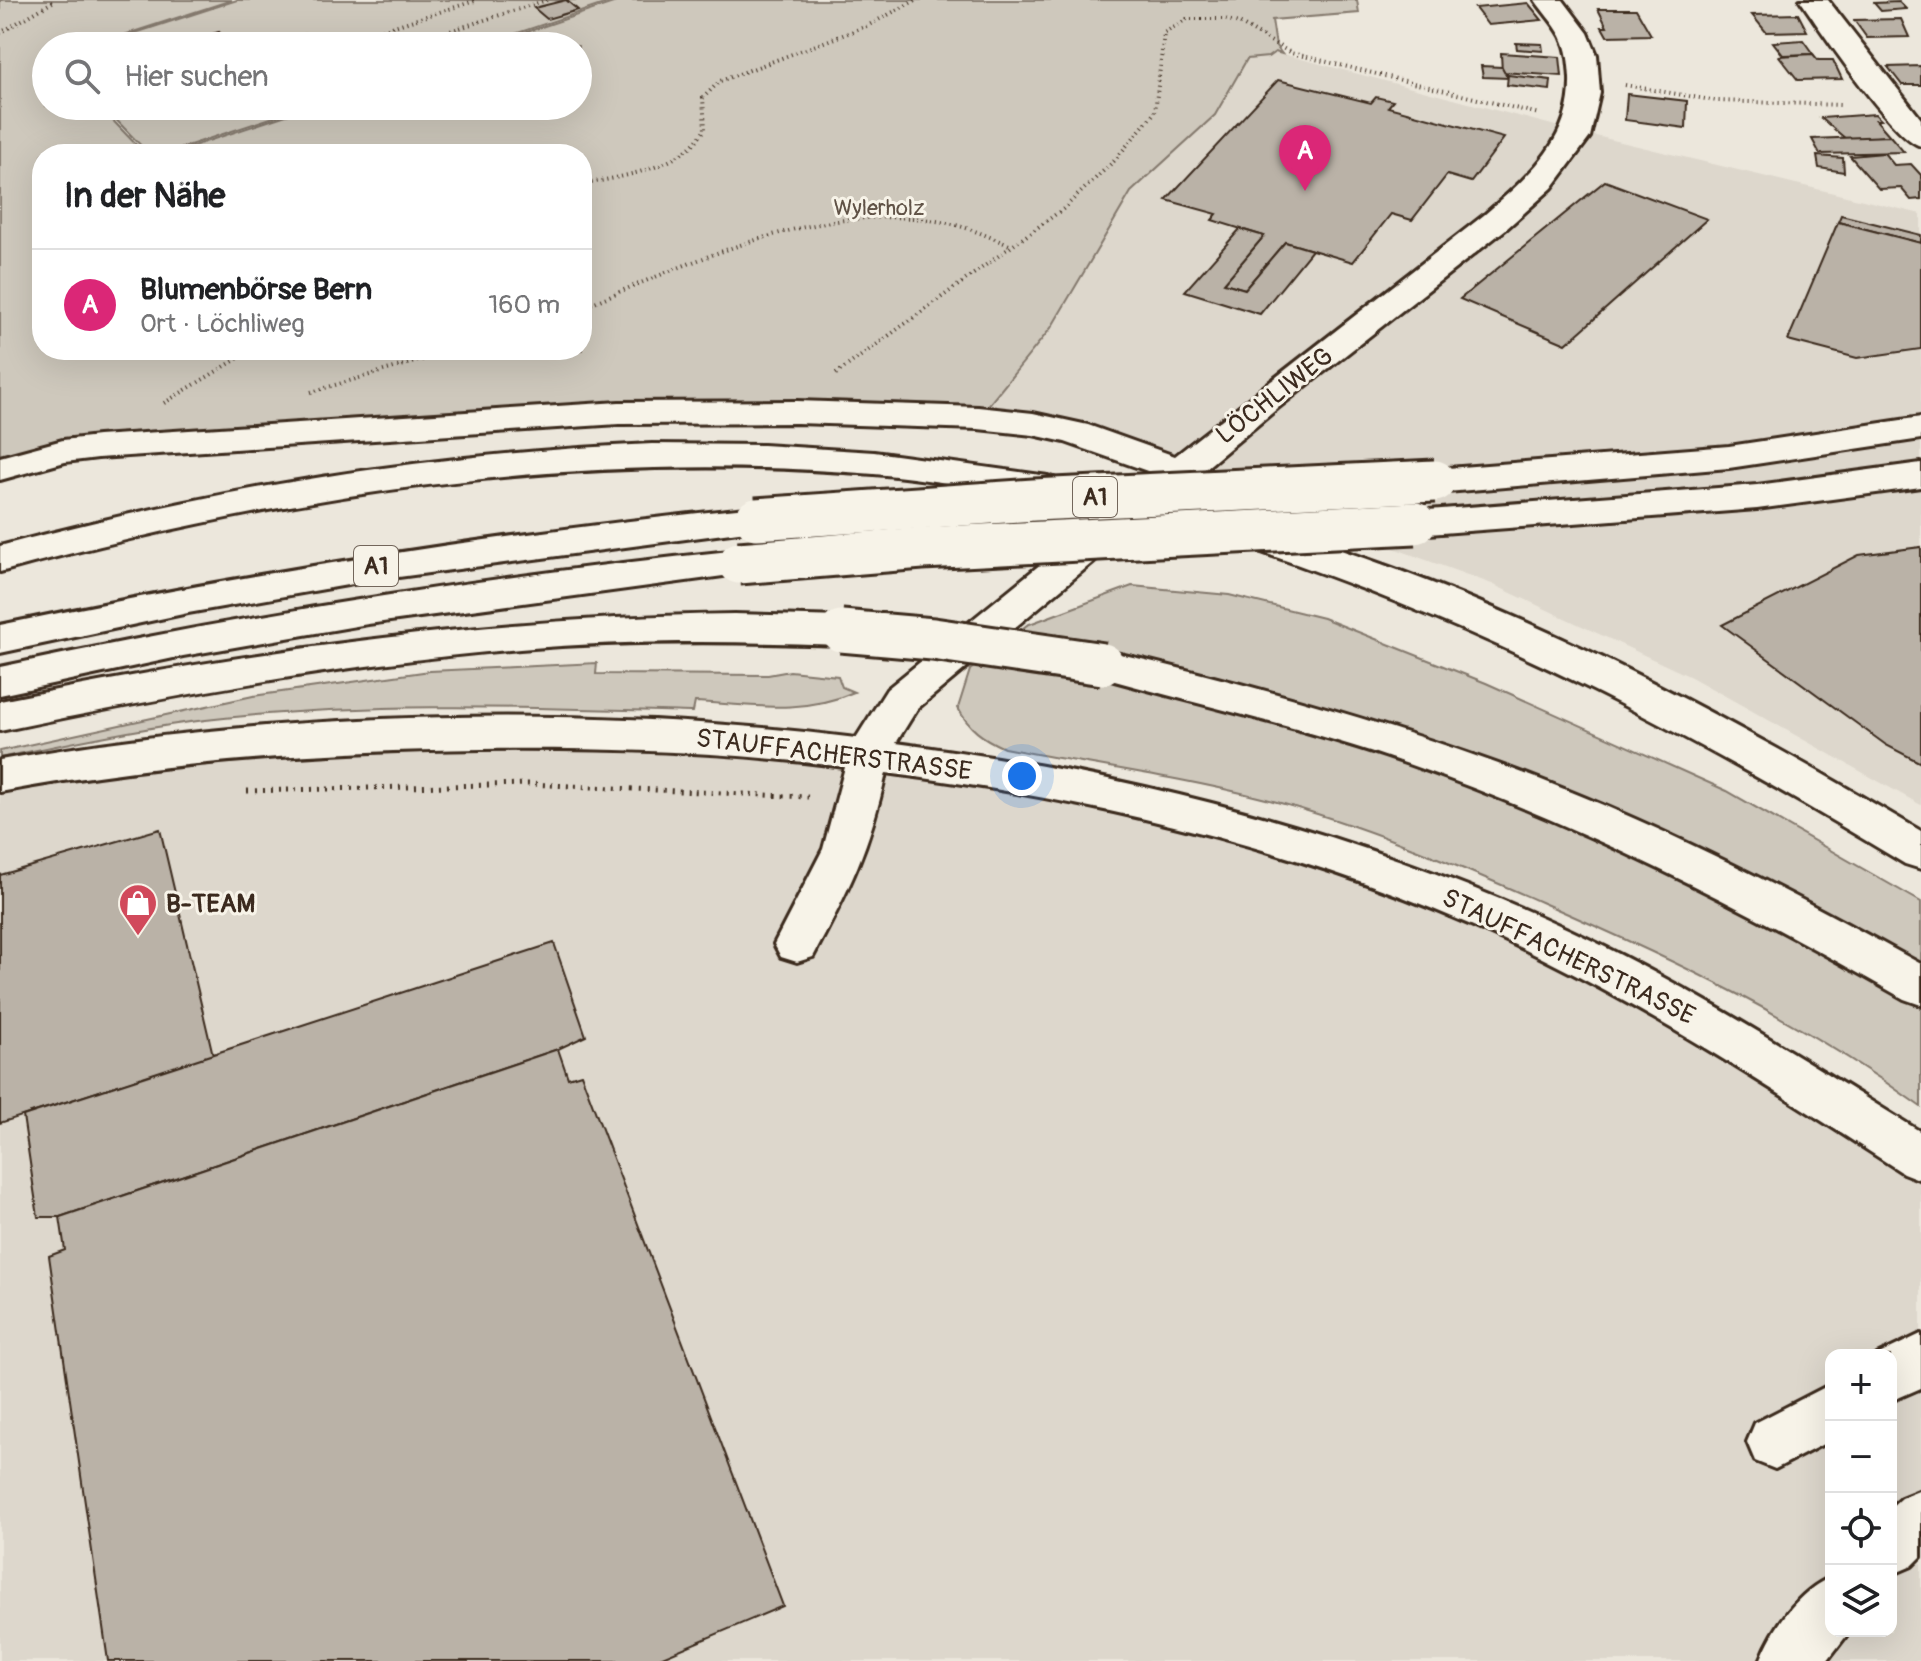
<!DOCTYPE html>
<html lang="de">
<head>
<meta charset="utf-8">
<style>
	body { margin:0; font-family:Pangolin,sans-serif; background:#f2f2f2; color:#202124 }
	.controls { position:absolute; right:24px; bottom:24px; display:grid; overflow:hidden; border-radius:16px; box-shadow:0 8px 32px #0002 }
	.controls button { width:72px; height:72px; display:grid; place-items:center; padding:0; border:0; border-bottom:2px solid #e0e0e0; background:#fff; color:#202124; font:40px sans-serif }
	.you { position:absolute; left:1022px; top:776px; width:28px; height:28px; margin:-20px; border:6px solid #fff; border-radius:50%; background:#1a73e8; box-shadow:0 0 0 12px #1a73e833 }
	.badge { display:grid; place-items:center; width:52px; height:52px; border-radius:50%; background:#db2777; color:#fff; font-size:26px; font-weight:700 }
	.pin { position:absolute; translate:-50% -66px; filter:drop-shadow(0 2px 4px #0008) }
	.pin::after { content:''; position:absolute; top:42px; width:28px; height:24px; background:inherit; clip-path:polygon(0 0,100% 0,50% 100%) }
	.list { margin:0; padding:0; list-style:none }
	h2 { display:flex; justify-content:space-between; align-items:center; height:104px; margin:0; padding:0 32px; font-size:34px }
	h2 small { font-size:26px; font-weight:400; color:#757577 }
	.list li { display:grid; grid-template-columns:52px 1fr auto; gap:24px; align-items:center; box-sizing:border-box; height:112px; padding:0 32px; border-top:2px solid #e0e0e0 }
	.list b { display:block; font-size:30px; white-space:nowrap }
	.list p { margin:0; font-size:26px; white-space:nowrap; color:#757577 }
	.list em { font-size:26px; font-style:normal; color:#757577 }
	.icon { flex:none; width:44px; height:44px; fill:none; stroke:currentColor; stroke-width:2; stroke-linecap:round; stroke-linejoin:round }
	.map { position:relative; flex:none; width:1921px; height:1661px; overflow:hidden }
	.search { position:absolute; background:#fff; box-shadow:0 8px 32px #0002; left:32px; top:32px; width:560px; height:88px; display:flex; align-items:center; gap:20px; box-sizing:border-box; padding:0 28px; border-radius:44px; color:#757577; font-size:30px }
	.panel { position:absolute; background:#fff; box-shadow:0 8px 32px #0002; left:32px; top:144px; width:560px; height:216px; border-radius:32px }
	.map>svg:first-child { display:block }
</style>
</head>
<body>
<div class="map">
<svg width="1921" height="1661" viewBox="0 0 1921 1661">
	<rect width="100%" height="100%" fill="#ece7dc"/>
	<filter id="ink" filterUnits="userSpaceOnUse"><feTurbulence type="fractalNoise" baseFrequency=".0125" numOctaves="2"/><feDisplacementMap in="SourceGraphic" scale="16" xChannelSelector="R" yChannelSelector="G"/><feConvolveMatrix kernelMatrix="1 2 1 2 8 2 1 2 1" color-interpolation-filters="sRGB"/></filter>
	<g filter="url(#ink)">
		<g fill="#ddd7cc" fill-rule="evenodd">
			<polygon points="1275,52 1575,131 1921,214 1921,805 1691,677 1492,584 1179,470 978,418 1051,328 1131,192 1215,115 1247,59"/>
			<path d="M527 746 843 765 1159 819 1457 916 1667 1018 1886 1150 1921 1186V1661H0V794L42 783 266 757ZM1831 1355H1891V1631H1831Z"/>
		</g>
		<g fill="#cec8bc" stroke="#84796d" stroke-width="2">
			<polygon points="0,0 232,0 90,46 46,46 46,106 99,106 145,154 42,154 42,350 582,350 582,154 169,154 313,106 578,106 578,46 485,46 622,0 1357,0 1359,13 1272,20 1276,46 1282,54 1275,52 1268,57 1247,59 1215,115 1131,192 1051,328 978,418 797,412 169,445 0,469"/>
			<polygon points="237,0 616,0 479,46 95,46"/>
			<polygon points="103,106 307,106 163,154 149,154"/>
			<path d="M1132 586 1229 595 1323 618 1486 683 1727 791 1921 902V1107C1801 1020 1679 962 1543 903 1452 863 1363 825 1266 799 1179 777 1092 765 1004 748 982 738 969 729 958 708L970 670 1027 625Z"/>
			<path d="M597 663 596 674 768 675 790 671 838 676 842 687 854 692C803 715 750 705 695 702L693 712C526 707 356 701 190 722 126 731 63 744 0 758V751L253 696 430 671Z"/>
		</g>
		<g fill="#bab2a7" stroke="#3b2a1e" stroke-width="2">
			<polygon points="566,0 578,10 547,19 534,8"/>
			<polygon points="1899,2 1906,9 1881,11 1874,3"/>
			<polygon points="1528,3 1542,20 1488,25 1475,8"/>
			<polygon points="1598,9 1636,9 1651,35 1607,36 1602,27 1607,27"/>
			<polygon points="1798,14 1807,31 1766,32 1752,15"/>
			<polygon points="1901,19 1909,37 1867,38 1854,20"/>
			<polygon points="219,32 226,40 199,46 193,40"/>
			<polygon points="304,34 313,42 300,46 284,46 279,42"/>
			<polygon points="1803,40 1813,54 1783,55 1773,42"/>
			<polygon points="1516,43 1542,44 1543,51 1517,49"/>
			<polygon points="1501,53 1560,57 1562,76 1502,72"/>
			<polygon points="1813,54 1818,60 1833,60 1842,79 1798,80 1779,56"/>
			<polygon points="1481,66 1502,67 1508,78 1483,77"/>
			<polygon points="1921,66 1921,85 1902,85 1888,67"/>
			<polygon points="1508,75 1551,80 1550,90 1507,85"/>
			<polygon points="1278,80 1371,103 1376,97 1393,101 1388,107 1504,138 1471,182 1447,175 1412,220 1391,214 1353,262 1285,242 1245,289 1224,283 1264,236 1212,220 1217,214 1166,200"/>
			<polygon points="1627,94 1687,101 1686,128 1625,120"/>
			<polygon points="1875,114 1881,120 1876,120 1890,136 1846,139 1821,118"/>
			<polygon points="1890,136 1904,152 1820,154 1812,139"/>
			<polygon points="1884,153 1894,165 1911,164 1921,175 1921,199 1911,200 1901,188 1879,189 1850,156"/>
			<polygon points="1817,156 1843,158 1844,172 1819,168"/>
			<polygon points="1605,181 1707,219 1566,344 1460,299"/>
			<polygon points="1841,215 1921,235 1921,243 1838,222"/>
			<polygon points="1838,222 1921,243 1921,349 1857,358 1788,340"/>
			<polygon points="1240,229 1264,236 1224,283 1245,289 1285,242 1312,250 1260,314 1185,291"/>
			<polygon points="1921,547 1921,763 1886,745 1722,625 1859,555"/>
			<polygon points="160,829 213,1055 0,1123 0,875"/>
			<polygon points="554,943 586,1036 558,1049 60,1217 38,1217 23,1116"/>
			<polygon points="558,1049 568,1078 581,1074 783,1606 653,1661 108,1661 49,1256 65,1250 60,1217"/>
		</g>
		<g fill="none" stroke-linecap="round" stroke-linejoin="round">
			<g stroke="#3b2a1e" stroke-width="6">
				<g id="minor">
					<path d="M1535 0H1563L1588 33 1597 55 1600 93 1590 137 1552 188 1506 229 1278 408 917 709 896 743C1127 773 1358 831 1570 930 1692 987 1806 1061 1921 1132V1180L1903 1173C1785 1097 1667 1020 1540 957 1336 856 1111 802 886 773 870 847 849 890 813 957L797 962 781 957 774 944 823 849 845 767C725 751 603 748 482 749 320 751 160 762 0 792V760C272 711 582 703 856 738L887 689 1153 473 1065 442 1033 435 978 429 797 423 619 424 98 458 65 462 0 480V457L63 440 98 436 619 402 797 401 978 407 1033 413 1088 425 1175 456 1484 215C1527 177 1572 141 1570 78 1569 63 1568 50 1561 36 1554 23 1543 12 1535 0Z"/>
					<path d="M1800 0H1828L1921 119V146C1893 139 1820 29 1800 0Z"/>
					<polygon points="1921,1334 1921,1388 1891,1401 1891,1355 1877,1355"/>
					<polygon points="1831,1384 1831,1440 1775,1469 1755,1461 1747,1442 1755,1423"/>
					<polygon points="1921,1490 1921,1557 1912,1566 1891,1575 1891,1507 1901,1498"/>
					<path d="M1831 1577V1631H1850L1827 1661H1760C1773 1628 1798 1591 1831 1577Z"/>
				</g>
			</g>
			<g stroke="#3b2a1e" stroke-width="6">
				<g id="highway">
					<polygon points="1921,417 1921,439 1729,468 1435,493 1422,489 1416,481 1422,473 1435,469 1729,446"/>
					<path d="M652 444 763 445 874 452 1048 476 1061 480 1067 488 1061 496 1048 500C990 490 933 479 874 474 573 450 290 493 0 572V546C222 487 423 454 652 444Z"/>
					<polygon points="1921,463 1921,487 1757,509 1415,535 1402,532 1396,523 1402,514 1415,511 1757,485"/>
					<path d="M756 507 769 510 775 519 769 528 376 580 188 613 0 653V625C250 572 502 533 756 507Z"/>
					<path d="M1241 520C1483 584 1707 705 1921 831V869L1905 864C1683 729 1476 621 1228 541L1222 532 1228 523Z"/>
					<path d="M739 550 753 554 758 563 753 572 368 624 183 656 0 695V667C245 614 490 576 739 550Z"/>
					<path d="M734 614 841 617 855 621 861 631 855 641 841 645C734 641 627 640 520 649 345 664 172 695 0 731V701C247 651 481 618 734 614Z"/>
					<path d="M1103 650C1251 684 1397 725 1539 779 1671 830 1797 895 1921 964V1005L1904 999C1745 908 1582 825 1408 764 1303 727 1195 704 1089 674L1083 664 1089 654Z"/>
				</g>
			</g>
			<g stroke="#3b2a1e" stroke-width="4" stroke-dasharray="1 4" stroke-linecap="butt">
				<polyline points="0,33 56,0"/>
				<polyline points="330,46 478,0"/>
				<polyline points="403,46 547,0"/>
				<polyline points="1625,85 1717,101 1842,105"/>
				<path d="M582 185C624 175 681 170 705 129L703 98 720 81 867 26 916 0"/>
				<path d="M582 307C693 263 820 199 942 222 967 226 989 237 1012 246"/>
				<polyline points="836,374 1063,209 1114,161 1155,112 1164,33 1187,19 1224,19 1239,23 1291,53 1539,114"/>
				<polyline points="311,392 456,350"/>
				<polyline points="164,403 252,350"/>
			</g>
			<polyline stroke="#3b2a1e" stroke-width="5" stroke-dasharray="2 6" stroke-linecap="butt" points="247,791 527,784 808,797"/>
			<use href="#minor" fill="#f7f3e8" fill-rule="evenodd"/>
			<use href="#highway" fill="#f7f3e8" fill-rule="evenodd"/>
			<g stroke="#3b2a1e" stroke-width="47" stroke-linecap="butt">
				<g id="highway-bridge">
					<polyline points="756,519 1034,500 1435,481"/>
					<polyline points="739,563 922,548 1415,523"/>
					<polyline points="841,631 933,639 1103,664"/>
				</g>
			</g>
			<use href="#highway-bridge" stroke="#f7f3e8" stroke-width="41"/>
		</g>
	</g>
	<defs>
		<g id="shop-pin" transform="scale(2)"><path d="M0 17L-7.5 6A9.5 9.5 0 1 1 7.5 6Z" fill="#d1495b" stroke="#f7f3e8"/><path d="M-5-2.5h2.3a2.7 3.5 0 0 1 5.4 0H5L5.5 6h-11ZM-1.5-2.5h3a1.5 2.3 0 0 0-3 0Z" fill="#fff"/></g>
	</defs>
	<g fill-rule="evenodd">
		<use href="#shop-pin" x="138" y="903"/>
	</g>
	<g text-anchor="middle" stroke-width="6" stroke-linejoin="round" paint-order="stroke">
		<g font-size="22" fill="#605246" stroke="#f7f3e8">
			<text x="879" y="215">Wylerholz</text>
		</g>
		<g fill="#f7f3e8" stroke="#73665b" stroke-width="2">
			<rect x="1073" y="477" width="44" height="40" rx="6"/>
			<rect x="354" y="546" width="44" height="40" rx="6"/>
		</g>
		<g font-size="24" font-weight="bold" fill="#3b2a1e">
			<text x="1095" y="505">A1</text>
			<text x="376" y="574">A1</text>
		</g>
		<g font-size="26" fill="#3b2a1e" stroke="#f7f3e8">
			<text transform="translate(1274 395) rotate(-38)" y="9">LÖCHLIWEG</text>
			<text transform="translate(834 754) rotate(7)" y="9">STAUFFACHERSTRASSE</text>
			<text transform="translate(1569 956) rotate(26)" y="9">STAUFFACHERSTRASSE</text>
		</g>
		<g font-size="26" font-weight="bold" fill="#3b2a1e" stroke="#f7f3e8" text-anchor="start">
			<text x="166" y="912">B-TEAM</text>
		</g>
	</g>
</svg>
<div class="controls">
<button>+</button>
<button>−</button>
<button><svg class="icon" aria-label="locate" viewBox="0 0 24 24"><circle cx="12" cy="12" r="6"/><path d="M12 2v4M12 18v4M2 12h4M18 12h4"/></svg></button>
<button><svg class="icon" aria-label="layers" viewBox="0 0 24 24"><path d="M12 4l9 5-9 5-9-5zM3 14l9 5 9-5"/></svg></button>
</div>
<div class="you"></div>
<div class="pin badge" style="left:1305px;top:191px">A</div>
<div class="search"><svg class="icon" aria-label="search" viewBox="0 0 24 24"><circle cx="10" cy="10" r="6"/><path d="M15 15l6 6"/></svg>Hier suchen</div>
<section class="panel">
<h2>In der Nähe<small></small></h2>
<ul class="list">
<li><span class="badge">A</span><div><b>Blumenbörse Bern</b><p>Ort · Löchliweg</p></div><em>160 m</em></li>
</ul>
</section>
</div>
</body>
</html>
